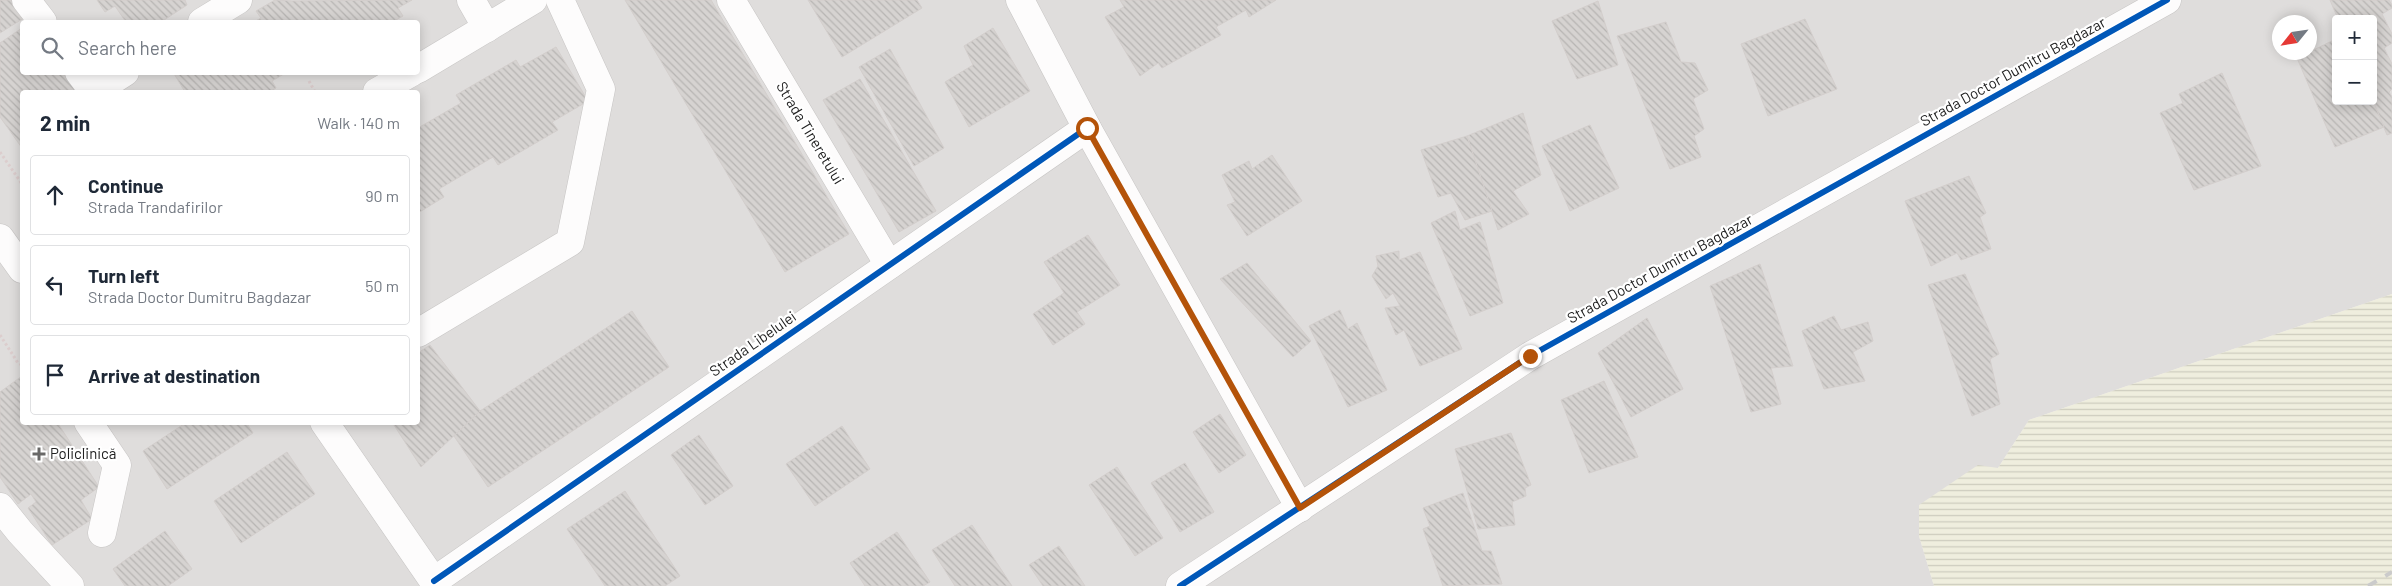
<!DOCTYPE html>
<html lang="en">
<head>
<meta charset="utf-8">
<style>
	body { margin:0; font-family:Barlow,sans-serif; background:#f2f2f3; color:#1f2937 }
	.controls { position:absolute; right:15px; top:15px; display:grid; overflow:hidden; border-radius:5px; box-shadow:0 2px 12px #0003 }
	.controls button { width:45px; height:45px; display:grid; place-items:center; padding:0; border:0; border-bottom:1px solid #e0e1e3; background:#fff; color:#1f2937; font:25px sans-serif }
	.compass { position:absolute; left:2272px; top:15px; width:45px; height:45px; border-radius:50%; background:#fff; box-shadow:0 2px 12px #0003; rotate:240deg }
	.stop { position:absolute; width:15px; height:15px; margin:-11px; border:4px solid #b45309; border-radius:50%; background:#fff }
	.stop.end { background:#b45309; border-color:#fff; box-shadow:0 1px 5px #0008 }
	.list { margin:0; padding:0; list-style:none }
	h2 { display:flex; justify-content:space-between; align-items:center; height:65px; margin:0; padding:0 20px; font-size:21px }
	h2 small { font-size:16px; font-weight:400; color:#747a83 }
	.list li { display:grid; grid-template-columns:32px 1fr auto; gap:15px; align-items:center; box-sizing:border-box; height:80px; margin:0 10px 10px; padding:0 10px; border:1px solid #e0e1e3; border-radius:5px }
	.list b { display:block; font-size:19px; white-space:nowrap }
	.list p { margin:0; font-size:16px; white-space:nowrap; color:#747a83 }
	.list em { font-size:16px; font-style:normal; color:#747a83 }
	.icon { flex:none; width:28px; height:28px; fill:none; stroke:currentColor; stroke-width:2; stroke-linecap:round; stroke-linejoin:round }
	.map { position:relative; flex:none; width:2392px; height:586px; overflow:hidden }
	.search { position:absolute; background:#fff; box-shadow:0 2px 12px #0003; left:20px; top:20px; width:400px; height:55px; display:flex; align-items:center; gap:12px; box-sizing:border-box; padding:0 18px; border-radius:5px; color:#747a83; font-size:19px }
	.panel { position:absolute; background:#fff; box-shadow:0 2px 12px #0003; left:20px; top:90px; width:400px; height:335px; border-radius:5px }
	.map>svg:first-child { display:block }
</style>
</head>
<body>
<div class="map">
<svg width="2392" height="586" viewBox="0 0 2392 586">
	<defs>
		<pattern id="farmland-rules" width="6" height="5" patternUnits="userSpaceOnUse" patternTransform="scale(1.25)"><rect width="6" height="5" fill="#efeede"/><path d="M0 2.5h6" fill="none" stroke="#cdccbe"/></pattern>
		<pattern id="building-back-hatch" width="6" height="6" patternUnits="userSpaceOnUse" patternTransform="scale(1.25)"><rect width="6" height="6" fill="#d6d3d1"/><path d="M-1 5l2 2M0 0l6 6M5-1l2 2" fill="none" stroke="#b7b5b3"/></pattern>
	</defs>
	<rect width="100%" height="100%" fill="#f0edea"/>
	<path fill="#dfdddc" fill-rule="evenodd" d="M0 0H2392V294L2029 420 1998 468 1919 536 1934 586H0ZM2336 19H2373V101H2336ZM22 22H418V72H22ZM2280 22H2310V52H2280ZM22 92H418V422H22Z"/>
	<polygon fill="url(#farmland-rules)" points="2392,294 2392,586 1934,586 1919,536 1919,505 1978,465 1998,468 2029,420"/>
	<g fill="url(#building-back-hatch)" stroke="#d3cecc">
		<polygon points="0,0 16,0 27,16 0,33"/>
		<polygon points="97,0 185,0 187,5 161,22 126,22 115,6 105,12"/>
		<polygon points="275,0 292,1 412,0 398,8 403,16 392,22 254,22 261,18 256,11"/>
		<polygon points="625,0 711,0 849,234 785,272"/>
		<polygon points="808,0 917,0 922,8 842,57"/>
		<polygon points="1120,0 1276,0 1249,17 1246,10 1216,27 1221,35 1162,68 1158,63 1140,76 1105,17 1124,7"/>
		<polygon points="2330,0 2389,0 2392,5 2392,8 2382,14 2392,34 2392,43 2384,48 2392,64 2392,89 2389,92 2392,97 2392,133 2387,135 2373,101 2373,19 2338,19"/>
		<polygon points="1598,1 1618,65 1577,79 1552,21"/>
		<polygon points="1805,19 1837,89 1768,116 1741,44"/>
		<polygon points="1666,22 1681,62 1695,63 1708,90 1693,99 1704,129 1694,136 1701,157 1670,169 1617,36"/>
		<polygon points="22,28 22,72 63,72 77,92 22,92 22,148 0,117 0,43"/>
		<polygon points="993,28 1030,91 969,127 945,82 973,65 964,46"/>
		<polygon points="2336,39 2336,101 2373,101 2384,127 2335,147 2297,58"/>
		<polygon points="556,47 588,101 552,122 558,130 498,165 493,157 439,189 444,197 418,213 418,128 461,103 456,95 516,60 520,67"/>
		<polygon points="890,49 944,148 914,166 859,67"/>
		<polygon points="173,72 287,72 272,81 276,88 269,92 185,92"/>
		<polygon points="2222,73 2261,166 2194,190 2160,113 2183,103 2179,94"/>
		<polygon points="860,79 936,211 899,232 823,100"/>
		<polygon points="1523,113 1541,175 1513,191 1529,214 1498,230 1467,136"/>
		<polygon points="1590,125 1619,188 1570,211 1542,146"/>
		<polygon points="1467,136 1492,211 1465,220 1451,193 1438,197 1421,150"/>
		<polygon points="1272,155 1302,201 1247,236 1227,205 1235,202 1222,175 1249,161 1252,169"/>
		<polygon points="1969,176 1986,213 1980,217 1991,249 1961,260 1957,253 1931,266 1905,201"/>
		<polygon points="1455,211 1460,230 1480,222 1503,303 1470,316 1431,223"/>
		<polygon points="1088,235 1120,285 1077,312 1085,324 1053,345 1033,314 1064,293 1044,262"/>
		<polygon points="1399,251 1399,260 1420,252 1462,349 1420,366 1404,330 1396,335 1385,308 1400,306 1393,293 1386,299 1372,276 1378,266 1376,256"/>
		<polygon points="1247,263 1311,341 1293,357 1220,279"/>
		<polygon points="1760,264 1793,366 1771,368 1781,404 1751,412 1710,286"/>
		<polygon points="1965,274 1999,354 1990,359 2000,404 1972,416 1928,285"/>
		<polygon points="1340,310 1348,329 1357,323 1387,390 1348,407 1309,326"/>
		<polygon points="632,311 669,367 488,487 454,436 480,411"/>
		<polygon points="1834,316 1841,330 1868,322 1873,341 1853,352 1865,381 1824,389 1802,331"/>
		<polygon points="1647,318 1683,389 1631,417 1598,353"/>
		<polygon points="430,345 480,411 421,467 392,422 418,422 418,353"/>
		<polygon points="22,376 22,422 57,422 99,487 81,500 92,519 52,545 28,508 36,502 31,494 18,504 0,477 0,392"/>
		<polygon points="1604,381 1638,457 1589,473 1561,400"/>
		<polygon points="1220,414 1246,455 1219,473 1193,432"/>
		<polygon points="187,422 246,422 253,433 167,489 143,451"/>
		<polygon points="842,426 870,469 815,506 786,464"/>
		<polygon points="1511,433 1531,485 1525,488 1526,496 1512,502 1515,525 1478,529 1455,449"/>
		<polygon points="699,435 733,486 705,505 671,455"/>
		<polygon points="287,452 315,494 241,543 214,501"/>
		<polygon points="1185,463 1214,512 1180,532 1151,483"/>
		<polygon points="1117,467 1163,538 1135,556 1089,485"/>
		<polygon points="625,491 680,576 665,586 605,586 567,529"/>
		<polygon points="1463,493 1482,551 1491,551 1502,584 1443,586 1423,529 1430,526 1423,508"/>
		<polygon points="972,525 1012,586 955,586 932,550"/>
		<polygon points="165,531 192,569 168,586 125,586 113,569"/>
		<polygon points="897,532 930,582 923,586 865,586 850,563"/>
		<polygon points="1059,546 1085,586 1043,586 1029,565"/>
	</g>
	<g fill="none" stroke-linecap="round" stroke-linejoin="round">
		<g stroke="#c7c5c4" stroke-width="29">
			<g id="minor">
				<polyline points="26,0 43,22"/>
				<polyline points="471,0 487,28"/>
				<polyline points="731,0 889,265"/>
				<polyline points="1020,0 1087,128 1300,508"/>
				<polyline points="202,22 238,0"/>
				<polyline points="418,69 533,0"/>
				<polyline points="79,72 94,92"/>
				<polyline points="94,92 125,72"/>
				<polyline points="377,92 412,72"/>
				<polyline points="0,238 22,269"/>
				<polyline points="418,333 570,242 601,89 560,0"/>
				<polyline points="88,422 117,465 102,533"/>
				<polyline points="324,422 437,586"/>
				<polyline points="0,507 20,532 70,586"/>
				<polyline points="434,581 1087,128"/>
				<polyline points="1180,586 1530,356 2167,0"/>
			</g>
		</g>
		<g stroke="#dccdcd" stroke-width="3" stroke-dasharray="2.5 2.5" stroke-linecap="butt">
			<polyline points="113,22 115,21"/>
			<polyline points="309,81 315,92"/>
			<polyline points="0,152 22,184"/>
			<polyline points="0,335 18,363 22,365"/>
		</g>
		<use href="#minor" stroke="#fdfcfc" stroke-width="28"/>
		<polyline stroke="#cbcbcb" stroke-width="4" stroke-dasharray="10 10" stroke-linecap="butt" points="2368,586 2392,572"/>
		<g stroke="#fff" stroke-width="9">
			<g id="cycleway">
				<polyline points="434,581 1087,128"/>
				<polyline points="1180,586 1530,356 2167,0"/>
			</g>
		</g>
		<use href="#cycleway" stroke="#0057b8" stroke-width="6"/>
	</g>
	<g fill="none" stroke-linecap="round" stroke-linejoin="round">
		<polyline stroke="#b45309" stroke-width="6" points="1087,128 1300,508 1530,356"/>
	</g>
	<path fill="#696867" stroke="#fff" stroke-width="2" d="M36.5 446.5h5v5h5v5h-5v5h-5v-5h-5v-5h5z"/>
	<g text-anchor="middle" stroke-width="4.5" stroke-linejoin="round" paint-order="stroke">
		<g font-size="15" fill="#212121" stroke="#fff">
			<text transform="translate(2013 72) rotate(-29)" y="5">Strada Doctor Dumitru Bagdazar</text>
			<text transform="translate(810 133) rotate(59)" y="5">Strada Tineretului</text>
			<text transform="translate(1660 269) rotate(-29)" y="5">Strada Doctor Dumitru Bagdazar</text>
			<text transform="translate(753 344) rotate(-35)" y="5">Strada Libelulei</text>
		</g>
		<g font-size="15" fill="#212121" stroke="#fff" text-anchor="start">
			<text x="50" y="459">Policlinică</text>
		</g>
	</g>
</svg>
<div class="controls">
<button>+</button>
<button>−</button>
</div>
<svg class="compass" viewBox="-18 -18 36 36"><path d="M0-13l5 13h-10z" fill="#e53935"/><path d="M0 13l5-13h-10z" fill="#747a83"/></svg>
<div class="stop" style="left:1087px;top:128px"></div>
<div class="stop end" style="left:1530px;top:356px"></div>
<div class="search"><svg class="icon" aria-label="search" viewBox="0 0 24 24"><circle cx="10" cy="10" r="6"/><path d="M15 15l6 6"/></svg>Search here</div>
<section class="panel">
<h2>2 min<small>Walk · 140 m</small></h2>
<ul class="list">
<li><svg class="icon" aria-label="ahead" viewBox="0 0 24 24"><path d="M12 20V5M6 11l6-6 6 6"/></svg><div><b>Continue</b><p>Strada Trandafirilor</p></div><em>90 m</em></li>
<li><svg class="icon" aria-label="left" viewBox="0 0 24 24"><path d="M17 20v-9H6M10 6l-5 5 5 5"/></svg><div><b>Turn left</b><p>Strada Doctor Dumitru Bagdazar</p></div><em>50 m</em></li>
<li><svg class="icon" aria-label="arrive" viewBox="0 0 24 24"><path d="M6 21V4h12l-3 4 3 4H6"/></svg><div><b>Arrive at destination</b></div></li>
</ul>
</section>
</div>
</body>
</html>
